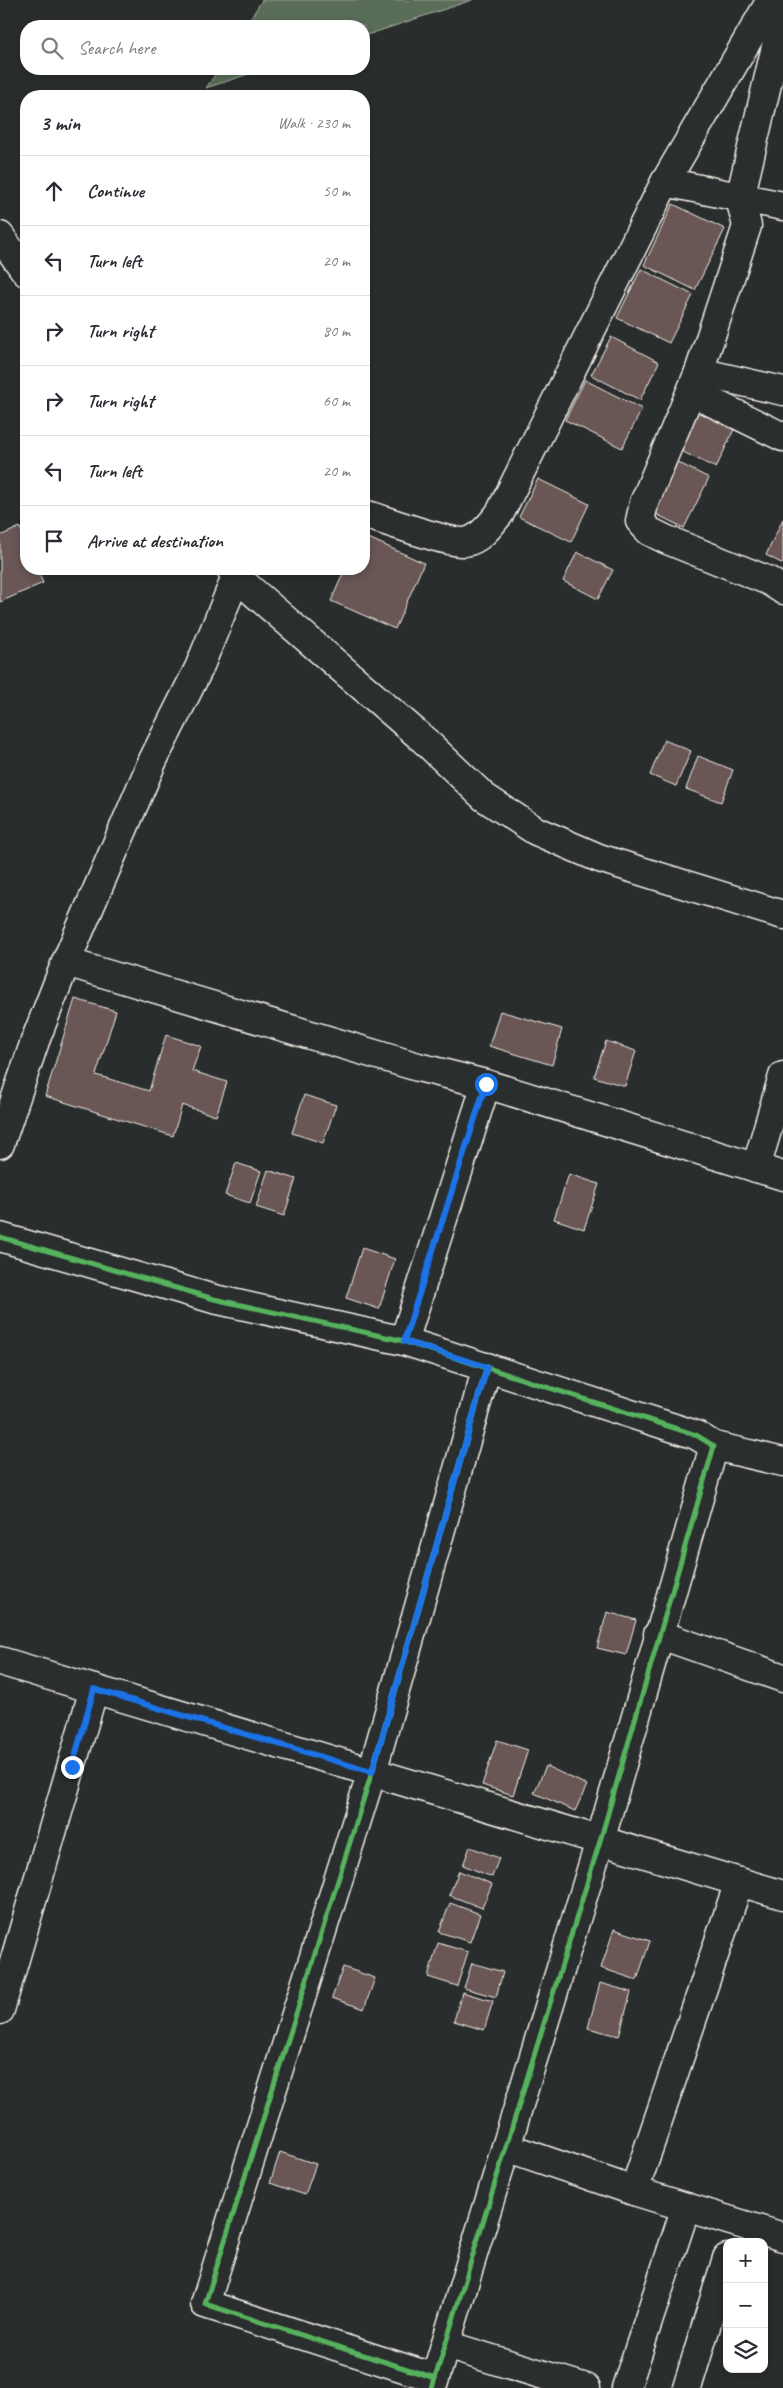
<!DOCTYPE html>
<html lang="en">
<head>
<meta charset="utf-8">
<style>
	body { margin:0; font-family:Caveat,sans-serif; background:#f7f7f7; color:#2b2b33 }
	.controls { position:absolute; right:15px; bottom:15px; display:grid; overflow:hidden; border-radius:10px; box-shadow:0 2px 8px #0003 }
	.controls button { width:45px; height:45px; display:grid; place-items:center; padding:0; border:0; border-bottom:1px solid #e1e1e2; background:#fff; color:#2b2b33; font:25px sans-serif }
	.stop { position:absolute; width:15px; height:15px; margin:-11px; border:4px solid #1a73e8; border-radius:50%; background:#fff }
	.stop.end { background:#1a73e8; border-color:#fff; box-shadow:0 1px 5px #0008 }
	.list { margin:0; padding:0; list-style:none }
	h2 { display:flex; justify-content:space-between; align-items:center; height:65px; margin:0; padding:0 20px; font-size:21px }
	h2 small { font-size:16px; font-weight:400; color:#7c7c81 }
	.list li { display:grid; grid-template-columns:32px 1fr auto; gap:15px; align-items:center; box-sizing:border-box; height:70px; padding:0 20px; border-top:1px solid #e1e1e2 }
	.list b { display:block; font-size:19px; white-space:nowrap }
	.list em { font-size:16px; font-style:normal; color:#7c7c81 }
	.icon { flex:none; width:28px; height:28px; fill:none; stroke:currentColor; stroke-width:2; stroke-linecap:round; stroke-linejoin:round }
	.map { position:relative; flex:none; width:783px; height:2388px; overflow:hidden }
	.search { position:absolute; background:#fff; box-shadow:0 2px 8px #0003; left:20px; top:20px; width:350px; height:55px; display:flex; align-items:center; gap:12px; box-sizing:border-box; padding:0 18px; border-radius:20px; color:#7c7c81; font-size:19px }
	.panel { position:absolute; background:#fff; box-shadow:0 2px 8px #0003; left:20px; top:90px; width:350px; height:485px; border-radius:20px }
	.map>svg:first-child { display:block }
</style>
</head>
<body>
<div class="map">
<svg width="783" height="2388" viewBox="0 0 783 2388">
	<rect width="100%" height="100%" fill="#2a2d2e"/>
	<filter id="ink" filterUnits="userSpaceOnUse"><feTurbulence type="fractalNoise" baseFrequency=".02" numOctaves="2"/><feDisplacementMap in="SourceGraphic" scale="10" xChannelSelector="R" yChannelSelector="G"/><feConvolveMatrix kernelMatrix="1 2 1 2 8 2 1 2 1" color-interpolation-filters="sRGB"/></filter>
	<g filter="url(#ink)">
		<g fill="#5a6d58" stroke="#a7afa0">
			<polygon points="262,0 472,0 364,36 364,26 246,26"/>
			<polygon points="219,69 264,69 206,88"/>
		</g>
		<g fill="#695754" stroke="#f4f1e8">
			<polygon points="673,204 725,229 695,290 644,265"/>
			<polygon points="641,269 693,295 669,343 617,318"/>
			<polygon points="611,337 659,362 640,400 591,375"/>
			<polygon points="585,380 642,409 622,448 565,420"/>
			<polygon points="698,409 735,427 716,468 679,450"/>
			<polygon points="671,459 709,478 684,528 646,509"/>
			<polygon points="538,479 589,504 571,542 519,517"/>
			<polygon points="783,519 783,564 766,555"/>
			<polygon points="20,527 26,543 26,569 37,569 43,583 0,602 0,536"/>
			<polygon points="364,536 424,563 395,629 331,601 345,569 364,569"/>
			<polygon points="577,552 613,570 598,599 563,581"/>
			<polygon points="664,740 691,751 676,786 650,775"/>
			<polygon points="698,756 733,770 721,802 686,789"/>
			<polygon points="75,999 116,1011 96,1075 149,1091 166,1035 201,1046 192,1071 227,1082 216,1116 182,1105 173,1136 45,1096"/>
			<polygon points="500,1011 562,1029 552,1065 489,1046"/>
			<polygon points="606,1041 636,1051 625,1086 594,1077"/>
			<polygon points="304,1095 336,1105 323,1143 292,1133"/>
			<polygon points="236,1163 261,1171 250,1203 225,1195"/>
			<polygon points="268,1170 296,1179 284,1216 256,1207"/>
			<polygon points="569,1174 599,1184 584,1229 554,1219"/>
			<polygon points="362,1248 395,1259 379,1309 346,1298"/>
			<polygon points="607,1612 636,1620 626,1655 597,1648"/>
			<polygon points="497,1740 528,1750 513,1795 482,1785"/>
			<polygon points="546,1766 587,1785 575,1811 534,1793"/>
			<polygon points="470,1847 499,1858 492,1877 463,1865"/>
			<polygon points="459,1871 492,1884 482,1908 449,1895"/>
			<polygon points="450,1903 480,1914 470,1942 439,1932"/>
			<polygon points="614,1929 650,1941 637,1980 601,1968"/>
			<polygon points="438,1943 468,1952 457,1986 428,1977"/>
			<polygon points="472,1963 503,1972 496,1997 464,1988"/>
			<polygon points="343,1967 375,1978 364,2009 332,1998"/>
			<polygon points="600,1983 631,1992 619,2036 588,2028"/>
			<polygon points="462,1992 493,2001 484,2030 454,2021"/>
			<polygon points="280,2152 316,2164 305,2195 270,2183"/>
		</g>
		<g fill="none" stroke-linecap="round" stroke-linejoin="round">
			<g stroke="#f4f1e8" stroke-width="31">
				<g id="minor">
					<polyline points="783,17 740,198 747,226 699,372 644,503 640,521 649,531 665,539 769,581 783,590"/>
					<polyline points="665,182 783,206"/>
					<polyline points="0,236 26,272"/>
					<polyline points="699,372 783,391"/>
					<polyline points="691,392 783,437"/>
					<path d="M364 514C385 520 446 543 465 542 480 540 492 523 500 513L665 182 771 0"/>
					<polyline points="236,577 424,740 484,797 536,831 599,858 783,915"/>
					<polyline points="66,962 418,1067 486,1084 783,1176"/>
					<polyline points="0,1144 35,1041 66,962 153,760 199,668 236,577 231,569"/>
					<polyline points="756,1168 783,1076"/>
					<polyline points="0,1237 214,1299 404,1341 696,1435 714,1446 600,1841 432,2388"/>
					<polyline points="404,1341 486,1084"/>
					<polyline points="714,1446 783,1462"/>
					<polyline points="658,1634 783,1678"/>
					<polyline points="0,1661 783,1895"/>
					<polyline points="0,2010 94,1689"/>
					<polyline points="506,2147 634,2191 783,2237"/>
					<polyline points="634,2191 739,1882"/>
					<polyline points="446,2345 586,2388"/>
					<polyline points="435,2378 205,2304 372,1772 487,1367"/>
					<polyline points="626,2388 686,2207"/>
					<polyline points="687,2388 727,2258"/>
				</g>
			</g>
			<use href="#minor" stroke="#2a2d2e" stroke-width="28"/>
			<g stroke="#2a2d2e" stroke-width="8">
				<g id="cycleway">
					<polyline points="0,1237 214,1299 404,1341 696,1435 714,1446 600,1841 432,2388"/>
					<polyline points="435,2378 205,2304 372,1772 487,1367"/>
				</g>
			</g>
			<use href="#cycleway" stroke="#56b35d" stroke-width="5"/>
		</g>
	</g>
	<g fill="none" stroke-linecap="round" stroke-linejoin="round" filter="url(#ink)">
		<polyline stroke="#1a73e8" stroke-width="6" points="72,1767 94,1689 372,1772 487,1367 404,1341 486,1084"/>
	</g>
</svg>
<div class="controls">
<button>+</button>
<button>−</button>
<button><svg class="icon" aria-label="layers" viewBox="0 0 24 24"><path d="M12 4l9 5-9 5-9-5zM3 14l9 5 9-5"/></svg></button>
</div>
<div class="stop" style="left:486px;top:1084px"></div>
<div class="stop end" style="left:72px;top:1767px"></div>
<div class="search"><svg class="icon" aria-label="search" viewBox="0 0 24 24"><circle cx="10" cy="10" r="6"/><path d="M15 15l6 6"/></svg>Search here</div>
<section class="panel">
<h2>3 min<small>Walk · 230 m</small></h2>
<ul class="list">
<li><svg class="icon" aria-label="ahead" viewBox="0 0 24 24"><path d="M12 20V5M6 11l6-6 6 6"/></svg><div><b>Continue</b></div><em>50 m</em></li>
<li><svg class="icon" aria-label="left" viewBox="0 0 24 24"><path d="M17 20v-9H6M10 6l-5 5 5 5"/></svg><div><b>Turn left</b></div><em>20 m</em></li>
<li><svg class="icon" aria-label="right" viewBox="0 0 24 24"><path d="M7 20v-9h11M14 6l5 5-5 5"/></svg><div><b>Turn right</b></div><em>80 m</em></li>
<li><svg class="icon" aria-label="right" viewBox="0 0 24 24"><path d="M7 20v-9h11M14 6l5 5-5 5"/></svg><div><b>Turn right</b></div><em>60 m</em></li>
<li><svg class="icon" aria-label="left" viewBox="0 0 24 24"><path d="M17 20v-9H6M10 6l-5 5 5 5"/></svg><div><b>Turn left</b></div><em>20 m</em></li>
<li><svg class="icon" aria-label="arrive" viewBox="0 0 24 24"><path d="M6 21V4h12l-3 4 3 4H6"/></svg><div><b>Arrive at destination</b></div></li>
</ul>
</section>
</div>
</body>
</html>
